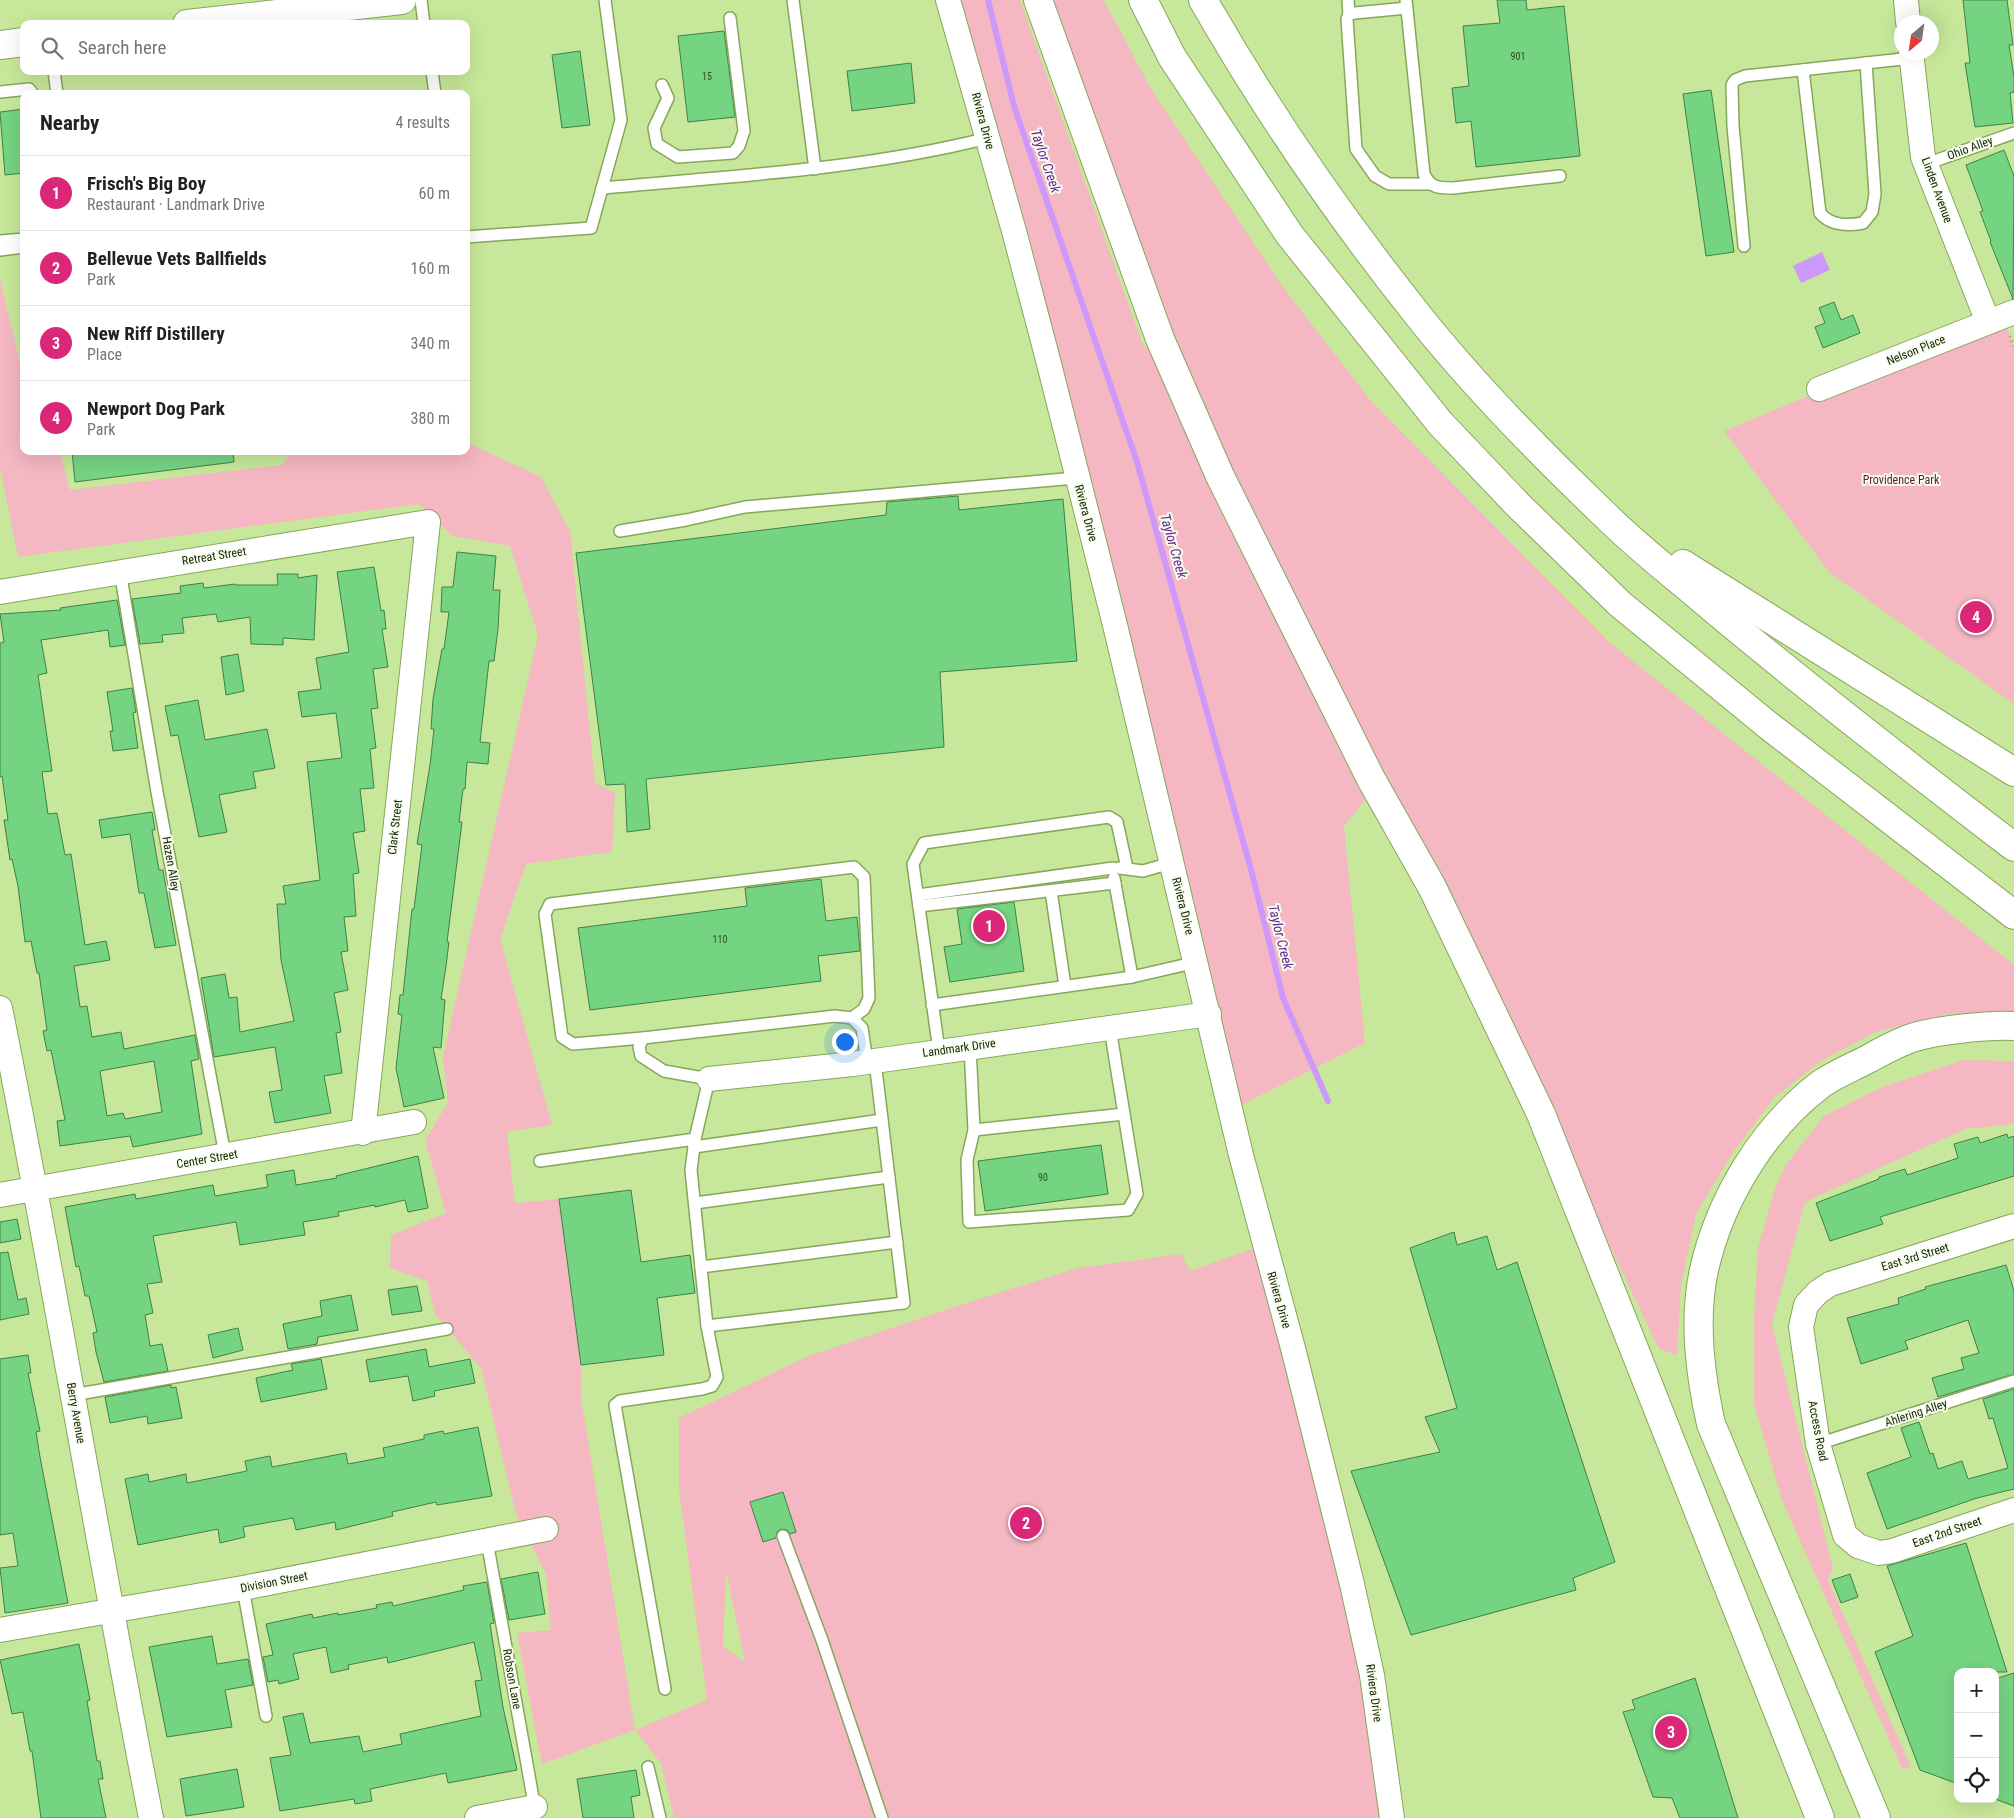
<!DOCTYPE html>
<html lang="en">
<head>
<meta charset="utf-8">
<style>
	body { margin:0; font-family:"Roboto Condensed",sans-serif; background:#f6f6f6; color:#222 }
	.controls { position:absolute; right:15px; bottom:15px; display:grid; overflow:hidden; border-radius:10px; box-shadow:0 5px 20px #0002 }
	.controls button { width:45px; height:45px; display:grid; place-items:center; padding:0; border:0; border-bottom:1px solid #e0e0e0; background:#fff; color:#222; font:25px sans-serif }
	.compass { position:absolute; left:1894px; top:15px; width:45px; height:45px; border-radius:50%; background:#fff; box-shadow:0 5px 20px #0002; rotate:209deg }
	.you { position:absolute; left:844px; top:1041px; width:18px; height:18px; margin:-12px; border:4px solid #fff; border-radius:50%; background:#1a73e8; box-shadow:0 0 0 8px #1a73e833 }
	.badge { display:grid; place-items:center; width:32px; height:32px; border-radius:50%; background:#db2777; color:#fff; font-size:16px; font-weight:700 }
	.pin { position:absolute; translate:-50% -50%; border:2px solid #fff; box-shadow:0 1px 5px #0006 }
	.list { margin:0; padding:0; list-style:none }
	h2 { display:flex; justify-content:space-between; align-items:center; height:65px; margin:0; padding:0 20px; font-size:21px }
	h2 small { font-size:16px; font-weight:400; color:#767676 }
	.list li { display:grid; grid-template-columns:32px 1fr auto; gap:15px; align-items:center; box-sizing:border-box; height:75px; padding:0 20px; border-top:1px solid #e0e0e0 }
	.list b { display:block; font-size:19px; white-space:nowrap }
	.list p { margin:0; font-size:16px; white-space:nowrap; color:#767676 }
	.list em { font-size:16px; font-style:normal; color:#767676 }
	.icon { flex:none; width:28px; height:28px; fill:none; stroke:currentColor; stroke-width:2; stroke-linecap:round; stroke-linejoin:round }
	.map { position:relative; flex:none; width:2014px; height:1818px; overflow:hidden }
	.search { position:absolute; background:#fff; box-shadow:0 5px 20px #0002; left:20px; top:20px; width:450px; height:55px; display:flex; align-items:center; gap:12px; box-sizing:border-box; padding:0 18px; border-radius:10px; color:#767676; font-size:19px }
	.panel { position:absolute; background:#fff; box-shadow:0 5px 20px #0002; left:20px; top:90px; width:450px; height:365px; border-radius:10px }
	.map>svg:first-child { display:block }
</style>
</head>
<body>
<div class="map">
<svg width="2014" height="1818" viewBox="0 0 2014 1818">
	<rect width="100%" height="100%" fill="#c7e89a"/>
	<g fill="#f5b7c2" fill-rule="evenodd">
		<polygon points="948,0 1020,0 1144,348 1174,334 1122,205 1051,0 1104,0 1151,89 1282,286 1371,401 1609,642 2014,965 2014,1011 1946,1014 1876,1032 1821,1061 1774,1098 1734,1151 1696,1214 1681,1285 1677,1355 1659,1349 1386,774 1344,826 1365,1043 1231,1110"/>
		<path d="M0 279 24 379V451H60L70 490 282 465 293 451H466V442L541 477 570 531 595 783 615 793 612 852 526 864 500 939 552 1125 507 1132 515 1203 559 1199 581 1365V1397L635 1730 707 1700 679 1489V1418L806 1357 954 1307 1078 1268 1181 1254 1190 1271 1264 1245 1392 1818H674L661 1763 635 1730 542 1764 517 1633 551 1630 546 1574 516 1514 481 1368 435 1314 427 1281 390 1268 391 1235 446 1213 425 1140 448 1103 443 1057 538 635 510 546 452 536 419 504 18 557 0 468ZM726 1575H727L745 1662 723 1646Z"/>
		<polygon points="1986,322 2008,330 2014,347 2014,704 1829,572 1724,431"/>
		<polygon points="1963,1060 2014,1061 2014,1124 1965,1129 1805,1202 1772,1324 1833,1568 1828,1580 1911,1767 1902,1769 1782,1500 1754,1404 1754,1317 1758,1248 1774,1192 1785,1166 1824,1116 1882,1087"/>
	</g>
	<polygon fill="#cc99fb" points="1822,252 1830,270 1801,283 1793,266"/>
	<g fill="none" stroke-linecap="round" stroke-linejoin="round">
		<polyline stroke="#cc99fb" stroke-width="6" points="988,0 1014,106 1137,462 1252,873 1283,998 1328,1101"/>
	</g>
	<g fill="#75d482" stroke="#3f8049" fill-rule="evenodd">
		<polygon points="1497,0 1526,0 1527,10 1564,6 1580,156 1476,167 1471,121 1456,123 1452,88 1469,86 1463,26 1500,23"/>
		<polygon points="1963,0 2007,0 2013,45 2009,45 2014,77 2014,92 2010,93 2013,123 1975,127 1965,63 1970,63"/>
		<polygon points="724,31 735,117 688,122 678,36"/>
		<polygon points="580,51 590,125 562,128 552,55"/>
		<polygon points="911,63 915,103 852,111 847,71"/>
		<polygon points="1711,90 1734,252 1706,256 1683,94"/>
		<polygon points="24,109 24,173 5,175 0,112"/>
		<polygon points="2004,150 2014,176 2013,299 1990,242 1991,241 1980,212 1983,211 1966,165"/>
		<polygon points="1834,302 1841,320 1853,315 1860,333 1823,348 1815,327 1825,323 1819,308"/>
		<polygon points="72,451 233,451 234,462 75,482"/>
		<polygon points="958,496 959,510 1063,499 1077,661 940,672 944,747 646,779 650,829 627,832 625,784 606,785 576,553 886,515 887,502"/>
		<polygon points="457,552 496,556 493,590 500,590 498,629 494,661 489,661 480,742 490,743 488,764 467,762 465,789 463,789 459,822 462,822 447,942 449,942 446,966 441,999 445,1000 441,1048 433,1047 444,1098 404,1107 396,1068 402,1015 398,1014 400,995 403,995 412,909 414,909 422,845 417,844 430,765 434,729 431,729 433,699 442,649 444,649 449,612 441,612 442,587 453,587"/>
		<polygon points="374,567 381,611 384,610 386,629 382,629 388,667 373,669 378,708 371,709 376,748 370,749 374,788 360,789 365,831 353,833 359,873 353,874 356,916 344,917 348,951 341,952 348,990 334,993 341,1032 336,1033 342,1073 324,1076 331,1113 275,1123 269,1092 282,1090 275,1047 214,1057 201,978 225,974 229,998 237,997 240,1032 294,1021 281,960 277,904 286,904 283,886 320,880 307,762 342,758 336,713 302,717 298,692 321,689 316,658 349,652 337,572"/>
		<polygon points="277,574 298,574 298,578 317,575 314,640 283,638 283,645 251,644 250,617 218,622 216,614 182,618 184,633 162,635 163,642 140,644 132,599 181,593 180,586 203,583 204,588 235,584 235,585 278,585"/>
		<path d="M117 600 125 645 110 647 108 630 41 640 47 673 38 675 52 771 42 772 48 814 57 813 65 855 71 854 85 945 106 941 110 960 74 966 80 1007 87 1006 92 1037 121 1032 124 1049 195 1035 199 1059 191 1061 202 1134 133 1147 130 1136 60 1146 57 1121 65 1120 51 1050 47 1051 43 1031 47 1030 39 973H37L31 941 25 942 18 886 12 859 10 860 4 820H8L2 776 0 777V643L4 642 0 614 61 610 60 608ZM154 1061 162 1112 125 1119 123 1113 107 1116 100 1071Z"/>
		<polygon points="238,654 244,691 226,695 221,657"/>
		<polygon points="132,688 136,712 133,713 138,748 113,751 110,731 113,731 107,692"/>
		<polygon points="198,700 205,740 267,729 275,768 253,772 256,788 219,795 227,832 199,837 178,735 171,736 165,706"/>
		<polygon points="152,812 155,830 152,830 159,870 163,870 176,945 155,948 144,893 139,893 130,834 102,838 99,820"/>
		<polygon points="821,879 826,921 857,917 860,951 818,956 821,981 590,1010 578,928 747,906 745,888"/>
		<polygon points="1014,902 1024,971 950,982 944,947 962,944 957,909"/>
		<polygon points="2007,1134 2008,1138 2014,1136 2014,1176 1880,1217 1883,1224 1830,1241 1816,1203 1879,1179 1879,1177 1905,1169 1907,1175 1958,1158 1954,1144 1978,1137 1980,1143"/>
		<polygon points="1101,1145 1108,1194 985,1211 978,1161"/>
		<polygon points="418,1156 428,1208 408,1212 405,1200 375,1207 375,1205 338,1212 339,1216 303,1222 305,1235 240,1245 236,1222 153,1236 162,1282 147,1284 153,1313 145,1315 150,1346 162,1344 168,1371 104,1382 96,1352 93,1333 97,1332 89,1296 85,1296 79,1266 76,1267 65,1207 135,1194 136,1199 213,1185 215,1196 268,1187 266,1175 294,1170 296,1185 337,1178 336,1176"/>
		<polygon points="631,1190 641,1262 690,1255 695,1293 657,1298 664,1355 581,1365 559,1199"/>
		<polygon points="17,1219 21,1239 0,1243 0,1222"/>
		<polygon points="1454,1232 1457,1245 1487,1236 1497,1270 1517,1262 1615,1562 1573,1578 1576,1590 1411,1635 1351,1471 1440,1452 1425,1417 1457,1408 1410,1248"/>
		<polygon points="8,1252 18,1300 26,1298 29,1314 0,1320 0,1253"/>
		<polygon points="2006,1265 2014,1291 2014,1374 1938,1397 1932,1378 1964,1369 1961,1358 1979,1353 1968,1320 1905,1341 1908,1349 1861,1364 1847,1318 1899,1304 1898,1298 1926,1289 1925,1287"/>
		<polygon points="417,1286 422,1311 392,1315 388,1290"/>
		<polygon points="351,1295 358,1330 318,1337 317,1344 288,1349 283,1324 322,1316 320,1301"/>
		<polygon points="238,1328 243,1350 213,1358 208,1335"/>
		<polygon points="426,1349 429,1367 470,1359 475,1383 434,1391 435,1396 413,1401 408,1376 370,1382 366,1360"/>
		<polygon points="28,1355 31,1373 28,1373 40,1431 36,1432 40,1457 68,1603 5,1613 0,1568 18,1566 13,1533 0,1535 0,1359"/>
		<polygon points="321,1359 327,1389 261,1402 256,1378 293,1370 291,1364"/>
		<polygon points="171,1385 171,1388 176,1387 182,1418 148,1424 147,1416 110,1423 105,1397"/>
		<polygon points="2014,1389 2014,1489 1977,1498 1887,1529 1867,1473 1911,1457 1901,1428 1919,1422 1930,1454 1933,1453 1938,1469 1962,1461 1968,1479 2008,1468 1993,1418 1989,1419 1983,1399"/>
		<polygon points="478,1427 492,1496 437,1505 436,1502 392,1512 393,1516 336,1530 335,1522 296,1530 293,1518 243,1527 245,1537 220,1543 218,1529 138,1545 125,1479 148,1474 149,1482 186,1474 187,1483 247,1471 245,1461 270,1456 272,1467 346,1453 348,1464 385,1457 383,1448 424,1439 424,1435 443,1431 444,1434"/>
		<polygon points="783,1492 796,1532 790,1534 787,1530 781,1529 777,1532 776,1538 763,1542 750,1502"/>
		<polygon points="1966,1543 2007,1672 1958,1672 1958,1784 1920,1770 1875,1652 1913,1636 1887,1566"/>
		<polygon points="538,1572 545,1614 509,1620 501,1579"/>
		<polygon points="1850,1574 1858,1597 1841,1603 1832,1580"/>
		<polygon points="487,1582 494,1623 490,1624 503,1707 517,1770 448,1783 446,1773 370,1789 372,1801 355,1804 354,1799 280,1811 270,1758 291,1755 283,1717 303,1713 310,1743 359,1736 363,1752 402,1744 400,1734 481,1716 475,1681 482,1680 474,1642 388,1663 387,1657 348,1665 349,1669 331,1673 326,1647 293,1654 299,1679 279,1684 278,1680 268,1682 263,1657 273,1655 266,1624 312,1614 313,1618 338,1613 338,1615 377,1608 376,1605 392,1602 393,1606 464,1590 463,1586"/>
		<polygon points="212,1636 217,1664 248,1659 253,1685 225,1690 232,1727 167,1737 149,1647"/>
		<polygon points="79,1644 90,1700 87,1701 97,1761 100,1761 103,1779 98,1779 106,1818 41,1818 32,1751 30,1751 23,1712 12,1714 0,1660"/>
		<polygon points="2014,1673 2014,1806 1995,1799 1995,1679"/>
		<polygon points="1695,1678 1738,1818 1680,1818 1672,1798 1653,1797 1623,1712 1635,1709 1632,1700"/>
		<polygon points="237,1769 244,1807 186,1816 180,1779"/>
		<polygon points="636,1770 640,1795 631,1797 634,1818 583,1818 577,1779"/>
	</g>
	<g fill="none" stroke-linecap="round" stroke-linejoin="round">
		<g stroke="#87a65b" stroke-width="14">
			<g id="lane">
				<polyline points="421,0 424,24"/>
				<polyline points="793,0 815,169"/>
				<polyline points="1348,0 1349,14"/>
				<path d="M1406 0 1424 174C1431 188 1438 188 1453 188L1560 176"/>
				<polyline points="1407,8 1355,13 1349,14 1347,19 1356,149 1375,176 1389,184 1429,184"/>
				<path d="M1803 70 1820 213C1831 226 1847 226 1863 223L1872 212 1875 194 1866 63"/>
				<polyline points="54,71 57,94"/>
				<polyline points="432,71 435,94"/>
				<polyline points="662,85 668,98 654,128 657,144 678,157 733,153 739,146 744,131 730,18"/>
				<polyline points="0,92 29,89 33,94"/>
				<polyline points="1926,164 2014,133"/>
				<path d="M602 188C731 176 861 170 988 138"/>
				<polyline points="466,237 591,228 621,120 605,0"/>
				<polyline points="0,241 24,239"/>
				<polyline points="1744,246 1733,126 1732,85 1735,80 1745,76 1912,58"/>
				<polyline points="0,250 24,247"/>
				<polyline points="620,531 686,520 745,507 1076,478"/>
				<polyline points="120,571 157,792 225,1155"/>
				<polyline points="1119,868 1143,871 1171,863"/>
				<polyline points="1114,878 1132,977"/>
				<polyline points="1051,891 1065,986"/>
				<polyline points="918,895 1113,868"/>
				<polyline points="919,906 1115,883"/>
				<polyline points="932,1005 1132,977 1197,962"/>
				<polyline points="643,1038 573,1044 562,1037 545,914 550,904 854,867 864,877 869,998 864,1009 852,1018"/>
				<polyline points="970,1046 974,1130 967,1160 969,1222 1128,1210 1137,1194 1110,1028"/>
				<polyline points="939,1051 913,864 924,843 1109,817 1117,822 1127,868"/>
				<polyline points="867,1062 862,1028 852,1018 835,1016 643,1038 639,1047 641,1056 664,1071 709,1079 695,1139 691,1170 707,1326 904,1303 875,1061"/>
				<polyline points="974,1130 1124,1114"/>
				<polyline points="694,1147 882,1120"/>
				<polyline points="540,1161 695,1139"/>
				<polyline points="695,1203 889,1177"/>
				<polyline points="701,1267 897,1242"/>
				<polyline points="73,1395 447,1329"/>
				<polyline points="1818,1444 2014,1381"/>
				<polyline points="783,1536 822,1640 882,1818"/>
				<polyline points="487,1541 535,1809"/>
				<polyline points="243,1588 266,1716"/>
				<polyline points="665,1689 615,1405 620,1401 702,1389 712,1386 717,1377 707,1326"/>
				<polyline points="648,1767 660,1818"/>
			</g>
		</g>
		<g stroke="#87a65b" stroke-width="26">
			<g id="street">
				<polyline points="948,0 1014,231 1047,356 1115,625 1241,1155 1294,1352 1352,1584 1372,1675 1392,1818"/>
				<polyline points="1906,0 1908,22"/>
				<polyline points="1911,52 1923,157 1988,322"/>
				<polyline points="1819,389 2014,312"/>
				<polyline points="0,592 428,522 363,1133"/>
				<path d="M0 1008C54 1277 98 1548 151 1818"/>
				<polyline points="709,1079 853,1064 1209,1014"/>
				<polyline points="0,1195 414,1122"/>
				<polyline points="2014,1226 1830,1284 1818,1292 1806,1305 1801,1327 1818,1444 1845,1535 1858,1546 1879,1553 1892,1551 2014,1510"/>
				<polyline points="0,1630 243,1588 546,1529"/>
				<polyline points="477,1818 535,1807"/>
			</g>
		</g>
		<g stroke="#87a65b" stroke-width="30">
			<g id="secondary">
				<polyline points="187,24 402,0"/>
				<polyline points="0,45 24,42"/>
			</g>
		</g>
		<g stroke="#87a65b" stroke-width="30">
			<g id="highway">
				<polyline points="1038,0 1160,339 1220,476 1371,779 1432,887 1541,1114 1820,1818"/>
				<polyline points="1143,0 1172,57 1289,234 1440,423 1518,505 1620,604 1769,726 2014,915"/>
				<path d="M1203 0C1266 110 1338 215 1417 314 1473 385 1538 451 1604 514 1637 547 1675 576 1711 607 1810 690 1912 769 2014 847"/>
				<polyline points="1683,564 2014,772"/>
				<path d="M1876 1818 1711 1424C1700 1374 1693 1320 1704 1270 1720 1199 1763 1128 1821 1084 1835 1074 1853 1067 1868 1059 1881 1052 1895 1044 1909 1039 1932 1030 1989 1025 2014 1026"/>
			</g>
		</g>
		<polyline stroke="#8da768" stroke-width="3" stroke-dasharray="1 4" stroke-linecap="butt" points="2010,336 2014,347"/>
		<use href="#lane" stroke="#fff" stroke-width="11"/>
		<use href="#street" stroke="#fff" stroke-width="24"/>
		<use href="#secondary" stroke="#fff" stroke-width="28"/>
		<use href="#highway" stroke="#fff" stroke-width="28"/>
	</g>
	<g text-anchor="middle" stroke-width="4" stroke-linejoin="round" paint-order="stroke">
		<g font-size="10" fill="#2d4e22">
			<text x="1518" y="60">901</text>
			<text x="707" y="80">15</text>
			<text x="720" y="943">110</text>
			<text x="1043" y="1181">90</text>
		</g>
		<g font-size="12" fill="#152102" stroke="#f7feef">
			<text transform="translate(983 121) rotate(75)" y="4">Riviera Drive</text>
			<text transform="translate(1970 148) rotate(-20)" y="4">Ohio Alley</text>
			<text transform="translate(1937 190) rotate(70)" y="4">Linden Avenue</text>
			<text transform="translate(1916 350) rotate(-22)" y="4">Nelson Place</text>
			<text transform="translate(1086 513) rotate(75)" y="4">Riviera Drive</text>
			<text transform="translate(214 556) rotate(-9)" y="4">Retreat Street</text>
			<text transform="translate(395 827) rotate(-84)" y="4">Clark Street</text>
			<text transform="translate(171 864) rotate(80)" y="4">Hazen Alley</text>
			<text transform="translate(1183 906) rotate(76)" y="4">Riviera Drive</text>
			<text transform="translate(959 1048) rotate(-8)" y="4">Landmark Drive</text>
			<text transform="translate(207 1159) rotate(-10)" y="4">Center Street</text>
			<text transform="translate(1915 1257) rotate(-17)" y="4">East 3rd Street</text>
			<text transform="translate(1279 1300) rotate(74)" y="4">Riviera Drive</text>
			<text transform="translate(76 1413) rotate(80)" y="4">Berry Avenue</text>
			<text transform="translate(1916 1413) rotate(-18)" y="4">Ahlering Alley</text>
			<text transform="translate(1818 1431) rotate(79)" y="4">Access Road</text>
			<text transform="translate(1947 1532) rotate(-19)" y="4">East 2nd Street</text>
			<text transform="translate(274 1582) rotate(-11)" y="4">Division Street</text>
			<text transform="translate(512 1679) rotate(80)" y="4">Robson Lane</text>
			<text transform="translate(1374 1693) rotate(82)" y="4">Riviera Drive</text>
		</g>
		<g font-size="12" fill="#60172d" stroke="#f7feef">
			<text x="1901" y="484">Providence Park</text>
		</g>
		<g font-size="14" font-style="italic" fill="#672495" stroke="#f7feef">
			<text transform="translate(1046 161) rotate(71)" y="5">Taylor Creek</text>
			<text transform="translate(1174 546) rotate(74)" y="5">Taylor Creek</text>
			<text transform="translate(1281 937) rotate(76)" y="5">Taylor Creek</text>
		</g>
	</g>
</svg>
<div class="controls">
<button>+</button>
<button>−</button>
<button><svg class="icon" aria-label="locate" viewBox="0 0 24 24"><circle cx="12" cy="12" r="6"/><path d="M12 2v4M12 18v4M2 12h4M18 12h4"/></svg></button>
</div>
<svg class="compass" viewBox="-18 -18 36 36"><path d="M0-13l5 13h-10z" fill="#e53935"/><path d="M0 13l5-13h-10z" fill="#767676"/></svg>
<div class="you"></div>
<div class="pin badge" style="left:989px;top:926px">1</div>
<div class="pin badge" style="left:1026px;top:1523px">2</div>
<div class="pin badge" style="left:1671px;top:1732px">3</div>
<div class="pin badge" style="left:1976px;top:617px">4</div>
<div class="search"><svg class="icon" aria-label="search" viewBox="0 0 24 24"><circle cx="10" cy="10" r="6"/><path d="M15 15l6 6"/></svg>Search here</div>
<section class="panel">
<h2>Nearby<small>4 results</small></h2>
<ul class="list">
<li><span class="badge">1</span><div><b>Frisch's Big Boy</b><p>Restaurant · Landmark Drive</p></div><em>60 m</em></li>
<li><span class="badge">2</span><div><b>Bellevue Vets Ballfields</b><p>Park</p></div><em>160 m</em></li>
<li><span class="badge">3</span><div><b>New Riff Distillery</b><p>Place</p></div><em>340 m</em></li>
<li><span class="badge">4</span><div><b>Newport Dog Park</b><p>Park</p></div><em>380 m</em></li>
</ul>
</section>
</div>
</body>
</html>
